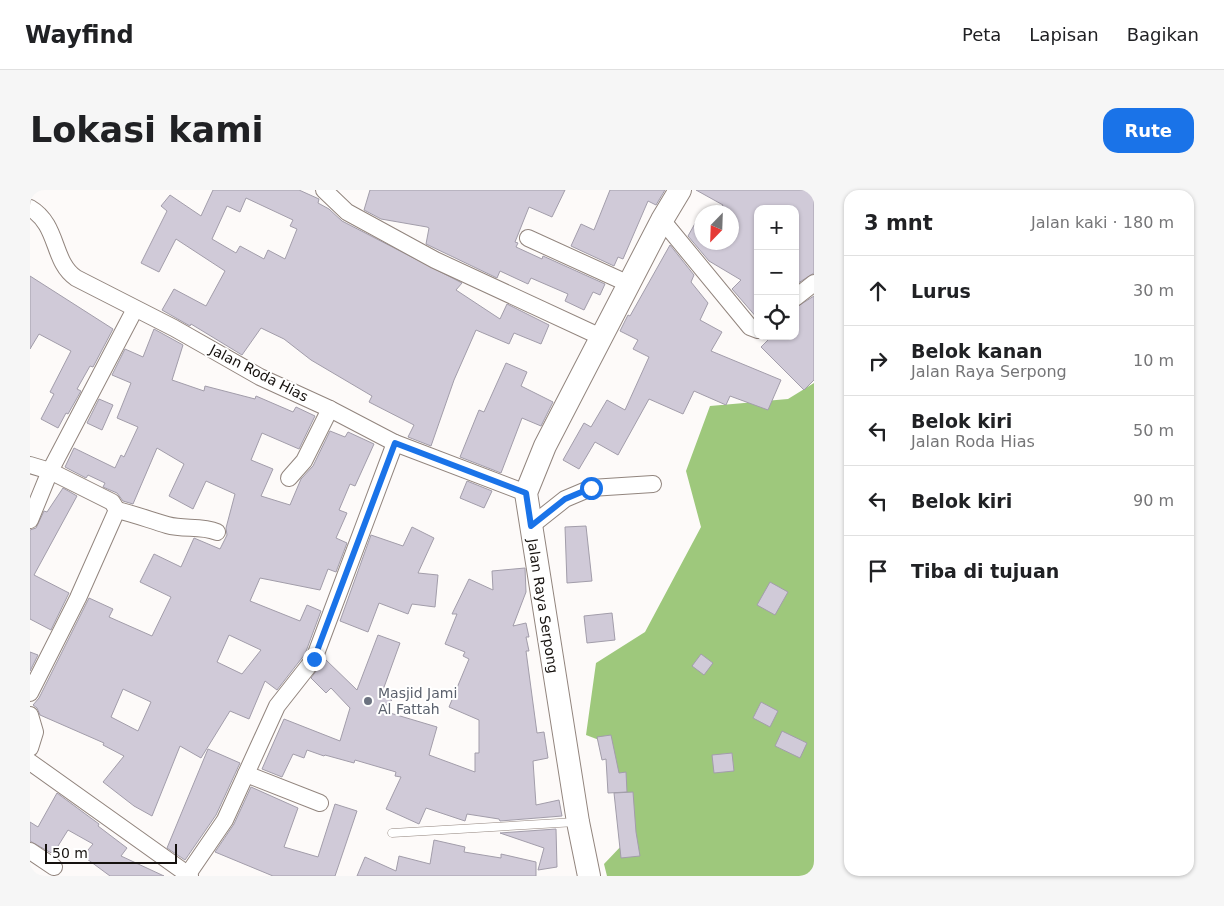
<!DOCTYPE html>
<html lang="id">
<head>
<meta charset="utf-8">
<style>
	body { margin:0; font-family:"DejaVu Sans",sans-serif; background:#f6f6f6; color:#202124 }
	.controls { position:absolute; right:15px; top:15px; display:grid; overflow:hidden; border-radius:10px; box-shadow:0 1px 4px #0004 }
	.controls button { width:45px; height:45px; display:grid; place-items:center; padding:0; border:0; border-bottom:1px solid #e0e0e0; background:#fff; color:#202124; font:25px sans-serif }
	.compass { position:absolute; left:664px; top:15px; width:45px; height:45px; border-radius:50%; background:#fff; box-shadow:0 1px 4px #0004; rotate:203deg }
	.scale { position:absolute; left:15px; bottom:12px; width:132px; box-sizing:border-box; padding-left:5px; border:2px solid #15110e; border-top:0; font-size:14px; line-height:18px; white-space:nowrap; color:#15110e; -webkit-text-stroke:4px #fff; paint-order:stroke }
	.stop { position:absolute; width:15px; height:15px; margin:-11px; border:4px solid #1a73e8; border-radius:50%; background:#fff }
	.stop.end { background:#1a73e8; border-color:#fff; box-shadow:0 1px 5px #0008 }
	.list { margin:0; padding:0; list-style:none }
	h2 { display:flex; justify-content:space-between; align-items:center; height:65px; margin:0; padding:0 20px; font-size:21px }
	h2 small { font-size:16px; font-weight:400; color:#757577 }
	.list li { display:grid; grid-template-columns:32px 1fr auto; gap:15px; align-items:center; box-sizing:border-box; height:70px; padding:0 20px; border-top:1px solid #e0e0e0 }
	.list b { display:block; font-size:19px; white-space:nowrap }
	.list p { margin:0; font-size:16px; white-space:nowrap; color:#757577 }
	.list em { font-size:16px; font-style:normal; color:#757577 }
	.icon { flex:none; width:28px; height:28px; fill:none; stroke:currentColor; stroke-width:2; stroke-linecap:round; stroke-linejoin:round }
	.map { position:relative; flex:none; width:784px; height:686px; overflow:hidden; border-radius:15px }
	header { display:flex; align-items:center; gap:30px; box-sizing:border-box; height:70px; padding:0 25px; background:#fff; border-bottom:1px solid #e0e0e0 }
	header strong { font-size:24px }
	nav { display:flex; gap:28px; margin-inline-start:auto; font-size:18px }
	.intro { display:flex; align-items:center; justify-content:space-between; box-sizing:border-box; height:120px; padding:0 30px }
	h1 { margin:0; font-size:35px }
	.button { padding:12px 22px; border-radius:15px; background:#1a73e8; color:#fff; font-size:18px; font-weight:700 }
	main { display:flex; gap:30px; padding:0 30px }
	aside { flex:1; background:#fff; border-radius:15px; box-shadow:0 1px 4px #0004 }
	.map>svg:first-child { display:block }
</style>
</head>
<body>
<header>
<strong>Wayfind</strong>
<nav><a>Peta</a><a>Lapisan</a><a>Bagikan</a></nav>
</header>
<div class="intro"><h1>Lokasi kami</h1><a class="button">Rute</a></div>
<main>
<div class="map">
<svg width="784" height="686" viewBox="0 0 784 686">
	<rect width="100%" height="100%" fill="#fdfaf9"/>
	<polygon fill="#9ec87c" points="784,193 784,686 577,686 574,674 594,653 577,553 556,545 566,473 615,442 671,337 656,281 680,216 758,209"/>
	<g fill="#d0cad8" stroke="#a29daa" fill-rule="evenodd">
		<path d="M183 0H269L289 9 288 13 299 19 312 31 432 93 426 100 470 129 477 114 519 135 511 154 484 143 479 154 446 140 424 190 401 256 378 247 384 235 339 212 342 206 281 170 254 149 231 138 212 165 161 134 160 136 132 120 144 99 176 116 195 81 146 49 129 82 111 73 137 21 131 16 140 5 171 26ZM216 8 263 30 260 36 267 39 255 69 238 60 234 69 210 56 206 63 182 49 197 16 210 22Z"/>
		<polygon points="340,0 535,0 522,27 499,17 485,52 488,53 486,57 512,69 513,66 575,94 570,105 563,102 554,120 535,111 538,104 501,88 498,94 470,81 467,88 396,54 399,38 397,37 351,29 334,20"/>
		<polygon points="580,0 635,0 626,15 618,11 593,69 588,67 584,76 541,56 551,34 564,40"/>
		<polygon points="666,0 784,0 784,83 765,95 765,19 728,19 728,129 702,99 711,90 679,71 658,46 672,21 672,52 702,52 702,22 688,22 693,15"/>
		<polygon points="640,55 664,85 661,92 678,113 670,130 692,142 681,161 751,190 738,220 700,206 696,215 664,201 653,224 619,209 588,265 565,252 549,279 533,270 554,233 561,237 577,210 595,220 619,167 603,159 608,150 590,141 598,125 600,126"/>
		<polygon points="0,86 83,139 63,177 60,176 47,199 51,201 38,224 36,223 28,238 11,229 24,204 20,202 41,161 9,144 0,159"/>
		<polygon points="784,106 784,190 774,200 731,157 742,146 765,146 765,118"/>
		<path d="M124 139 153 155 142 190 174 201 175 196 225 209 226 206 263 222 266 217 285 226 269 259 232 243 221 270 243 279 231 306 260 315 271 289 283 276 300 241 315 247 318 242 344 254 325 296 320 294 309 320 317 323 306 348 317 353 306 382 298 379 290 400 230 388 220 411 270 431 277 415 291 421 275 464 247 500 235 491 219 529 200 521 171 568 150 556 122 626 104 616 73 592 94 566 73 555 74 553 10 525 7 518 3 515 9 508 59 408 83 419 79 427 122 446 141 407 110 392 124 364 151 377 164 348 190 359 197 345 196 338 205 304 176 291 163 319 139 306 154 274 127 258 103 314 93 311 87 303 73 297 75 293 58 285 56 288 35 277 44 258 85 278 91 265 94 267 108 237 87 228 101 193 82 185 95 159 113 167ZM199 445 231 460 212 484 187 472ZM93 499 121 512 108 541 81 527Z"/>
		<polygon points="476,173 497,182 491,196 523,212 511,236 492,228 471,283 430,267 449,220 454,222"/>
		<polygon points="69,209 83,215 72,240 57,233"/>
		<polygon points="437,291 462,301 454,318 430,308"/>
		<polygon points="33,298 47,306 4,385 39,403 21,440 0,429 0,340 6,338 14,321 17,322"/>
		<polygon points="556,336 562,391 537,393 535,337"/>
		<polygon points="382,337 404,348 388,383 408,385 405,417 382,414 378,424 349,413 338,442 310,431 341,345 373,356"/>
		<polygon points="495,378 496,402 483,436 496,433 499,447 496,447 499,461 496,461 507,543 514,542 518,568 503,571 506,615 529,610 532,626 470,631 469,629 437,624 435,631 396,618 389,634 356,619 371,587 365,586 366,582 325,570 324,573 295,565 294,566 277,560 274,568 263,564 252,587 232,579 254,529 310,551 320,518 301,498 296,503 281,488 295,469 327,500 348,445 370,453 353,500 362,510 350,520 407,537 399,565 445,582 445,563 449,563 449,530 419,517 439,469 433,466 435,462 415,454 427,424 422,424 439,389 463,400 462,381"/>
		<polygon points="740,392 758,402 745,425 727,415"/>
		<polygon points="582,423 585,450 557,453 554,426"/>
		<polygon points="0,462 8,465 0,481"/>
		<polygon points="671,464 683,473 674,485 662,476"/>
		<polygon points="731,512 748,521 740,537 723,528"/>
		<polygon points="752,541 777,553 770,568 745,556"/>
		<polygon points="581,545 589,583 596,582 597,602 578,603 576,569 572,570 567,547"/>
		<polygon points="178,559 210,573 186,625 155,670 137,658"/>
		<polygon points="702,563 704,581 684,583 682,565"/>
		<polygon points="221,597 268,618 254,657 288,667 305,614 327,621 305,686 243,686 185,662 204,634"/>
		<polygon points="603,602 606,642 610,666 591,668 584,603"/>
		<polygon points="27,603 69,634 68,636 97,658 91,666 134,686 80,686 53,666 63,654 38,640 23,664 0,651 0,632 8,637"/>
		<polygon points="526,639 527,677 508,680 514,658 470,643"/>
		<polygon points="404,650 435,657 434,662 471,668 471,664 506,672 506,686 327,686 335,667 366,681 369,666 400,674"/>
	</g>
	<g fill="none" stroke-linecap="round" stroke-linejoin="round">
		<g stroke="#92857e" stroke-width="9">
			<polyline id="lane" points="362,643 546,632"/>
		</g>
		<g stroke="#92857e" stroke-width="18">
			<g id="street">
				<polyline points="294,0 317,22 405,70 571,147"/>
				<path d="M0 18C29 35 22 72 46 88L144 138 230 187 300 219 365 253 496 303"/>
				<polyline points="632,30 720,137 728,140"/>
				<polyline points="498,48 599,94"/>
				<polyline points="765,108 784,93"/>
				<polyline points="0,275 20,281 82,312 87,320 48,408 0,503"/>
				<polyline points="259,288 274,271 300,219"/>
				<path d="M87 320C104 324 120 330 137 335 154 340 171 335 187 342"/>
				<polyline points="0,330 20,281 105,119"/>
				<polyline points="501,336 535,309 561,298 623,294"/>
				<polyline points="0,525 5,542 0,558"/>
				<polyline points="0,572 160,686"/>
				<polyline points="216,584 290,613"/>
				<polyline points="0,661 24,677"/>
				<polyline points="158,684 195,630 247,516 284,469 365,253"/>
			</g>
		</g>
		<g stroke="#92857e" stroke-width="24">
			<polyline id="secondary" points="559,686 548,632 496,303 515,256 632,30 650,0"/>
		</g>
		<use href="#lane" stroke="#fff" stroke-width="8"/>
		<use href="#street" stroke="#fff" stroke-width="16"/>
		<use href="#secondary" stroke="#fff" stroke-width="22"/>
	</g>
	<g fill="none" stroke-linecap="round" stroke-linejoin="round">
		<polyline stroke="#1a73e8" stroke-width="6" points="284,469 365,253 496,303 501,336 535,309 561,298"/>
	</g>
	<circle fill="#6b7280" stroke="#fff" stroke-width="2" cx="338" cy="511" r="5"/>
	<g text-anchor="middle" stroke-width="4" stroke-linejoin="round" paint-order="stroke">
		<g font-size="14" fill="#15110e" stroke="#fff">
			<text transform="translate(229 183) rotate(27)" y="5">Jalan Roda Hias</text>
			<text transform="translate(513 416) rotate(81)" y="5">Jalan Raya Serpong</text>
		</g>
		<g font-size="14" fill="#5b616d" stroke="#fff" text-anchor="start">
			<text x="348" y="508">Masjid Jami<tspan x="348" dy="16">Al Fattah</tspan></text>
		</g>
	</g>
</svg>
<div class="controls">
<button>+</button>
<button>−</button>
<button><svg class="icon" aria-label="locate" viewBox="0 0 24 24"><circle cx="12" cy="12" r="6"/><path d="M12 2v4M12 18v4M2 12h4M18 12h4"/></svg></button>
</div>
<svg class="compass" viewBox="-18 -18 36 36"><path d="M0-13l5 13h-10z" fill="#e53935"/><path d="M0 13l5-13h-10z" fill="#757577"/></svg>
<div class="scale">50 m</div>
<div class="stop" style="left:561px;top:298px"></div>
<div class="stop end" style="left:284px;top:469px"></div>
</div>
<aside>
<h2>3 mnt<small>Jalan kaki · 180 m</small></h2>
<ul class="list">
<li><svg class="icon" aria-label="ahead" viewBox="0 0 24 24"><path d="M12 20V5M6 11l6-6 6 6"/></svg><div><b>Lurus</b></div><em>30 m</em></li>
<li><svg class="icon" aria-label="right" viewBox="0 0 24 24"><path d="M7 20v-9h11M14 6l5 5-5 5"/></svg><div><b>Belok kanan</b><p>Jalan Raya Serpong</p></div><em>10 m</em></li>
<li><svg class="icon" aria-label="left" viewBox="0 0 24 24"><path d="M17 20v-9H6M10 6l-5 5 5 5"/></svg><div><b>Belok kiri</b><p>Jalan Roda Hias</p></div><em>50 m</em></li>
<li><svg class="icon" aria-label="left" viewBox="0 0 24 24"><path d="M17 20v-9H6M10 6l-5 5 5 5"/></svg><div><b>Belok kiri</b></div><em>90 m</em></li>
<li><svg class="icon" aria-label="arrive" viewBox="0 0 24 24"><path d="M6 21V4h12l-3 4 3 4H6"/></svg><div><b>Tiba di tujuan</b></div></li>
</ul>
</aside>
</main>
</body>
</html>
